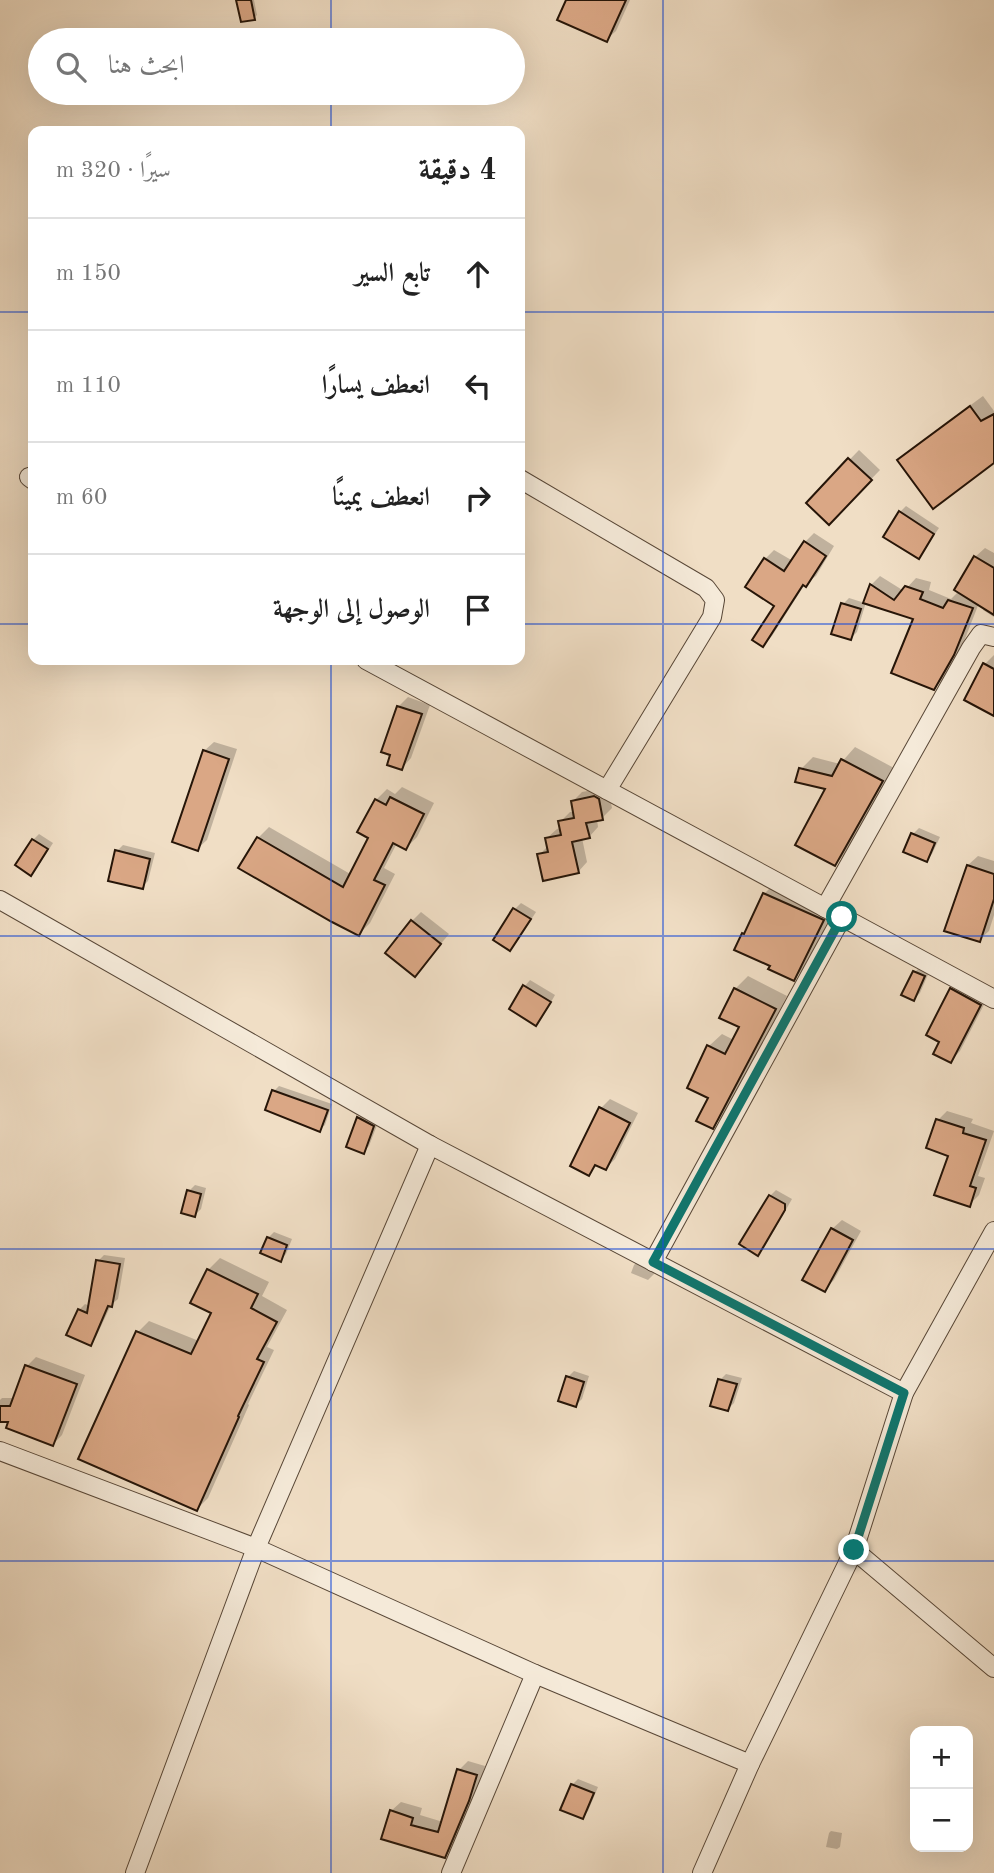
<!DOCTYPE html>
<html lang="ar">
<head>
<meta charset="utf-8">
<style>
	body { margin:0; font-family:"Old Standard TT",Amiri,serif; background:#f6f6f6; color:#222; direction:rtl }
	.controls { position:absolute; right:21px; bottom:21px; display:grid; overflow:hidden; border-radius:14px; box-shadow:0 7px 28px #0002 }
	.controls button { width:63px; height:63px; display:grid; place-items:center; padding:0; border:0; border-bottom:2px solid #e0e0e0; background:#fff; color:#222; font:35px sans-serif }
	.stop { position:absolute; width:21px; height:21px; margin:-16px; border:5px solid #0f766e; border-radius:50%; background:#fff }
	.stop.end { background:#0f766e; border-color:#fff; box-shadow:0 2px 7px #0008 }
	.list { margin:0; padding:0; list-style:none }
	h2 { display:flex; justify-content:space-between; align-items:center; height:91px; margin:0; padding:0 28px; font-size:30px }
	h2 small { font-size:23px; font-weight:400; color:#767676 }
	.list li { display:grid; grid-template-columns:46px 1fr auto; gap:21px; align-items:center; box-sizing:border-box; height:112px; padding:0 28px; border-top:2px solid #e0e0e0 }
	.list b { display:block; font-size:26px; white-space:nowrap }
	.list em { font-size:23px; font-style:normal; color:#767676 }
	.icon { flex:none; width:38px; height:38px; fill:none; stroke:currentColor; stroke-width:2; stroke-linecap:round; stroke-linejoin:round }
	.map { position:relative; flex:none; width:994px; height:1873px; overflow:hidden; direction:ltr }
	.search { position:absolute; background:#fff; box-shadow:0 7px 28px #0002; left:28px; top:28px; width:497px; height:77px; display:flex; align-items:center; gap:18px; box-sizing:border-box; padding:0 24px; border-radius:38px; color:#767676; font-size:26px }
	.panel { position:absolute; background:#fff; box-shadow:0 7px 28px #0002; left:28px; top:126px; width:497px; height:539px; border-radius:14px; direction:rtl }
	.map>svg:first-child { display:block }
</style>
</head>
<body>
<div class="map">
<svg width="994" height="1873" viewBox="0 0 994 1873">
	<rect width="100%" height="100%" fill="#f0dec5"/>
	<filter id="stains"><feTurbulence type="fractalNoise" baseFrequency=".00286" numOctaves="4"/><feColorMatrix values="0 0 0 0 .2 0 0 0 0 .09 0 0 0 0 .02 0 0 0 .5 -.17"/></filter>
	<radialGradient id="worn" r=".72"><stop offset=".6" stop-color="#630" stop-opacity="0"/><stop offset="1" stop-color="#630" stop-opacity=".3"/></radialGradient>
	<g fill="#0003">
		<polygon points="240,0 254,0 257,15 254,18"/>
		<polygon points="568,0 630,0 616,31 606,40"/>
		<polygon points="441,93 466,93 459,102 440,94"/>
		<polygon points="983,396 994,411 994,461 899,461 911,449"/>
		<polygon points="859,450 880,470 829,523 808,503"/>
		<polygon points="906,506 939,528 924,550 919,556 900,512"/>
		<polygon points="814,533 834,546 816,576 805,584 772,636 763,645 776,605 765,559 774,550 793,561 805,542"/>
		<polygon points="985,548 994,553 994,617 983,610 985,607 979,603 963,644 943,679 934,688 915,618 866,602 857,632 851,638 843,604 849,598 865,603 871,585 880,576 904,591 916,578 931,582 929,590 951,599 959,591 975,557"/>
		<polygon points="994,655 994,714 985,664"/>
		<polygon points="408,697 430,705 411,758 402,768 398,707"/>
		<polygon points="214,742 237,749 207,840 197,849 204,751"/>
		<polygon points="855,747 894,768 847,852 835,864 827,788 801,769 813,757 840,764"/>
		<polygon points="402,787 434,803 417,837 406,848 397,843 384,868 395,874 370,923 359,934 258,838 269,827 352,875 371,838 376,800 387,789 395,794"/>
		<polygon points="604,788 608,789 612,808 602,818 597,819 598,827 589,837 582,838 587,862 578,872 539,855 549,845 547,838 557,829 561,828 560,822 570,812 575,812 572,802 582,792"/>
		<polygon points="919,828 940,837 932,854 926,860 905,851 913,834"/>
		<polygon points="39,834 53,843 37,868 31,874 33,840"/>
		<polygon points="123,845 155,853 148,881 142,887 117,851"/>
		<polygon points="978,856 994,861 994,915 989,931 979,940 947,930 968,865"/>
		<polygon points="777,881 835,907 806,966 794,979 772,966 743,934 747,931 764,894"/>
		<polygon points="521,903 536,912 516,943 510,949 495,939 515,909"/>
		<polygon points="421,912 449,934 415,975 412,921"/>
		<polygon points="921,966 930,970 920,993 914,999 915,972"/>
		<polygon points="748,976 787,996 725,1115 712,1127 709,1046 722,1034 734,1040 741,1027 735,989"/>
		<polygon points="530,980 555,995 542,1018 536,1023 511,1008 525,986"/>
		<polygon points="961,980 989,995 960,1051 951,1061 941,1041 952,989"/>
		<polygon points="279,1086 332,1104 325,1125 319,1130 274,1091"/>
		<polygon points="610,1099 638,1113 615,1159 606,1168 598,1164 589,1174 601,1108"/>
		<polygon points="947,1111 973,1119 971,1123 994,1131 978,1176 985,1178 979,1195 969,1205 938,1120"/>
		<polygon points="365,1112 379,1120 369,1146 363,1152 348,1146 359,1118"/>
		<polygon points="195,1185 206,1188 201,1209 195,1215 189,1191"/>
		<polygon points="776,1190 792,1199 764,1248 758,1254 741,1244 770,1196"/>
		<polygon points="842,1220 861,1231 834,1280 824,1290 832,1229"/>
		<polygon points="274,1232 292,1239 286,1254 280,1260 268,1238"/>
		<polygon points="104,1255 125,1258 118,1299 111,1305 96,1337 90,1343 79,1310 85,1304 90,1306 98,1261"/>
		<polygon points="220,1258 269,1282 262,1296 287,1310 267,1347 274,1350 248,1404 249,1405 208,1498 197,1509 138,1332 149,1321 199,1341 213,1312 208,1270"/>
		<polygon points="640,1259 657,1268 654,1274 648,1280 631,1273 634,1265"/>
		<polygon points="36,1357 85,1375 62,1435 53,1444 11,1421 0,1420 0,1400 2,1398 15,1398 27,1366"/>
		<polygon points="574,1371 589,1376 582,1399 576,1405 568,1377"/>
		<polygon points="726,1374 742,1378 734,1403 728,1409 720,1380"/>
		<polygon points="468,1761 485,1766 478,1790 454,1847 444,1856 391,1811 401,1802 422,1808 420,1815 443,1822 459,1770"/>
		<polygon points="578,1779 598,1787 588,1811 582,1817 572,1785"/>
		<polygon points="831,1831 842,1833 840,1847 837,1849 826,1847 829,1833"/>
	</g>
	<g fill="#daa785" stroke="#261508" stroke-width="2">
		<polygon points="236,0 251,0 255,20 241,22"/>
		<polygon points="566,0 626,0 607,42 557,20"/>
		<polygon points="970,406 981,421 994,414 994,463 933,509 897,460"/>
		<polygon points="848,458 872,480 829,525 806,503"/>
		<polygon points="899,511 934,534 919,559 883,537"/>
		<polygon points="804,541 826,556 806,587 803,585 763,647 752,640 774,606 745,587 764,558 784,571"/>
		<polygon points="974,556 994,568 994,615 954,590"/>
		<polygon points="870,584 894,600 905,586 923,592 920,599 943,608 948,600 973,608 954,655 934,690 891,673 913,619 863,603"/>
		<polygon points="841,603 861,609 851,640 831,634"/>
		<polygon points="983,663 994,669 994,716 964,700"/>
		<polygon points="397,706 422,714 402,770 387,765 390,755 381,752"/>
		<polygon points="203,750 229,759 198,851 172,842"/>
		<polygon points="841,759 883,781 835,866 795,845 825,789 795,782 799,768 832,776"/>
		<polygon points="594,796 599,799 603,820 586,823 590,838 572,842 579,873 543,881 537,854 548,852 545,838 561,835 558,821 574,818 571,801"/>
		<polygon points="390,797 424,814 406,850 393,843 374,880 385,885 359,936 332,922 238,868 257,837 343,887 368,838 357,832 375,799 386,805"/>
		<polygon points="911,833 935,843 927,862 903,852"/>
		<polygon points="32,839 48,849 31,876 15,865"/>
		<polygon points="115,850 150,859 143,889 108,881"/>
		<polygon points="967,865 994,874 994,899 980,942 944,931"/>
		<polygon points="763,893 824,920 794,981 768,969 770,966 734,950 742,933 744,934"/>
		<polygon points="513,908 531,919 510,951 493,940"/>
		<polygon points="411,920 441,944 415,977 385,953"/>
		<polygon points="913,971 925,976 914,1001 901,995"/>
		<polygon points="523,985 551,1002 536,1026 509,1009"/>
		<polygon points="734,988 776,1009 713,1129 696,1121 708,1098 687,1088 707,1045 725,1054 739,1027 719,1018"/>
		<polygon points="950,988 981,1005 951,1063 933,1054 939,1042 926,1035"/>
		<polygon points="272,1090 328,1110 320,1132 265,1110"/>
		<polygon points="599,1107 630,1123 606,1170 595,1165 589,1176 570,1166"/>
		<polygon points="357,1117 374,1126 364,1154 346,1147"/>
		<polygon points="936,1119 964,1128 963,1133 986,1140 970,1186 976,1188 970,1207 934,1195 948,1156 926,1148"/>
		<polygon points="187,1190 201,1194 195,1217 181,1213"/>
		<polygon points="769,1195 785,1204 785,1210 758,1256 739,1244"/>
		<polygon points="831,1228 853,1240 825,1292 802,1280"/>
		<polygon points="267,1237 287,1245 281,1262 260,1253"/>
		<polygon points="96,1260 120,1264 112,1307 108,1306 91,1346 66,1335 78,1309 87,1313"/>
		<polygon points="207,1269 258,1294 251,1308 277,1322 257,1359 264,1362 238,1416 239,1417 197,1511 78,1459 136,1331 191,1354 211,1313 190,1303"/>
		<polygon points="25,1365 77,1384 53,1446 6,1428 8,1422 0,1422 0,1406 10,1406"/>
		<polygon points="566,1376 584,1382 576,1407 558,1401"/>
		<polygon points="718,1379 737,1384 728,1411 710,1406"/>
		<polygon points="457,1769 477,1775 469,1801 445,1858 381,1839 390,1810 413,1818 411,1825 438,1832"/>
		<polygon points="571,1784 594,1793 583,1819 560,1810"/>
	</g>
	<g fill="none" stroke-linecap="round" stroke-linejoin="round">
		<g stroke="#584737" stroke-width="20">
			<g id="street">
				<polyline points="29,477 33,480"/>
				<polyline points="520,479 706,588 715,600 712,617 607,790"/>
				<polyline points="366,660 994,999"/>
				<polyline points="0,900 430,1145 904,1393"/>
				<polyline points="825,908 971,648 981,634 994,637"/>
				<polyline points="653,1262 842,917"/>
				<polyline points="0,1451 256,1548 535,1674 750,1764"/>
				<polyline points="854,1550 994,1668"/>
				<polyline points="135,1873 256,1548 430,1145"/>
				<polyline points="451,1873 535,1674"/>
				<polyline points="702,1873 750,1764 854,1550 904,1393 994,1231"/>
			</g>
		</g>
		<use href="#street" stroke="#f5ead9" stroke-width="18"/>
	</g>
	<g fill="none" stroke-linecap="round" stroke-linejoin="round">
		<polyline stroke="#0f766e" stroke-width="9" points="842,917 653,1262 904,1393 854,1550"/>
	</g>
	<path fill="none" stroke="#1d4ed8" stroke-width="2" stroke-opacity="0.55" d="M331 0V40M663 0V1873M331 93V131M0 312H33M520 312H994M0 624H33M520 624H994M331 660V1873M0 936H994M0 1249H994M0 1561H994"/>
	<rect width="100%" height="100%" filter="url(#stains)"/>
	<rect width="100%" height="100%" fill="url(#worn)"/>
</svg>
<div class="controls">
<button>+</button>
<button>−</button>
</div>
<div class="stop" style="left:842px;top:917px"></div>
<div class="stop end" style="left:854px;top:1550px"></div>
<div class="search"><svg class="icon" aria-label="search" viewBox="0 0 24 24"><circle cx="10" cy="10" r="6"/><path d="M15 15l6 6"/></svg>ابحث هنا</div>
<section class="panel">
<h2>4 دقيقة<small>سيرًا · 320 m</small></h2>
<ul class="list">
<li><svg class="icon" aria-label="ahead" viewBox="0 0 24 24"><path d="M12 20V5M6 11l6-6 6 6"/></svg><div><b>تابع السير</b></div><em>150 m</em></li>
<li><svg class="icon" aria-label="left" viewBox="0 0 24 24"><path d="M17 20v-9H6M10 6l-5 5 5 5"/></svg><div><b>انعطف يسارًا</b></div><em>110 m</em></li>
<li><svg class="icon" aria-label="right" viewBox="0 0 24 24"><path d="M7 20v-9h11M14 6l5 5-5 5"/></svg><div><b>انعطف يمينًا</b></div><em>60 m</em></li>
<li><svg class="icon" aria-label="arrive" viewBox="0 0 24 24"><path d="M6 21V4h12l-3 4 3 4H6"/></svg><div><b>الوصول إلى الوجهة</b></div></li>
</ul>
</section>
</div>
</body>
</html>
